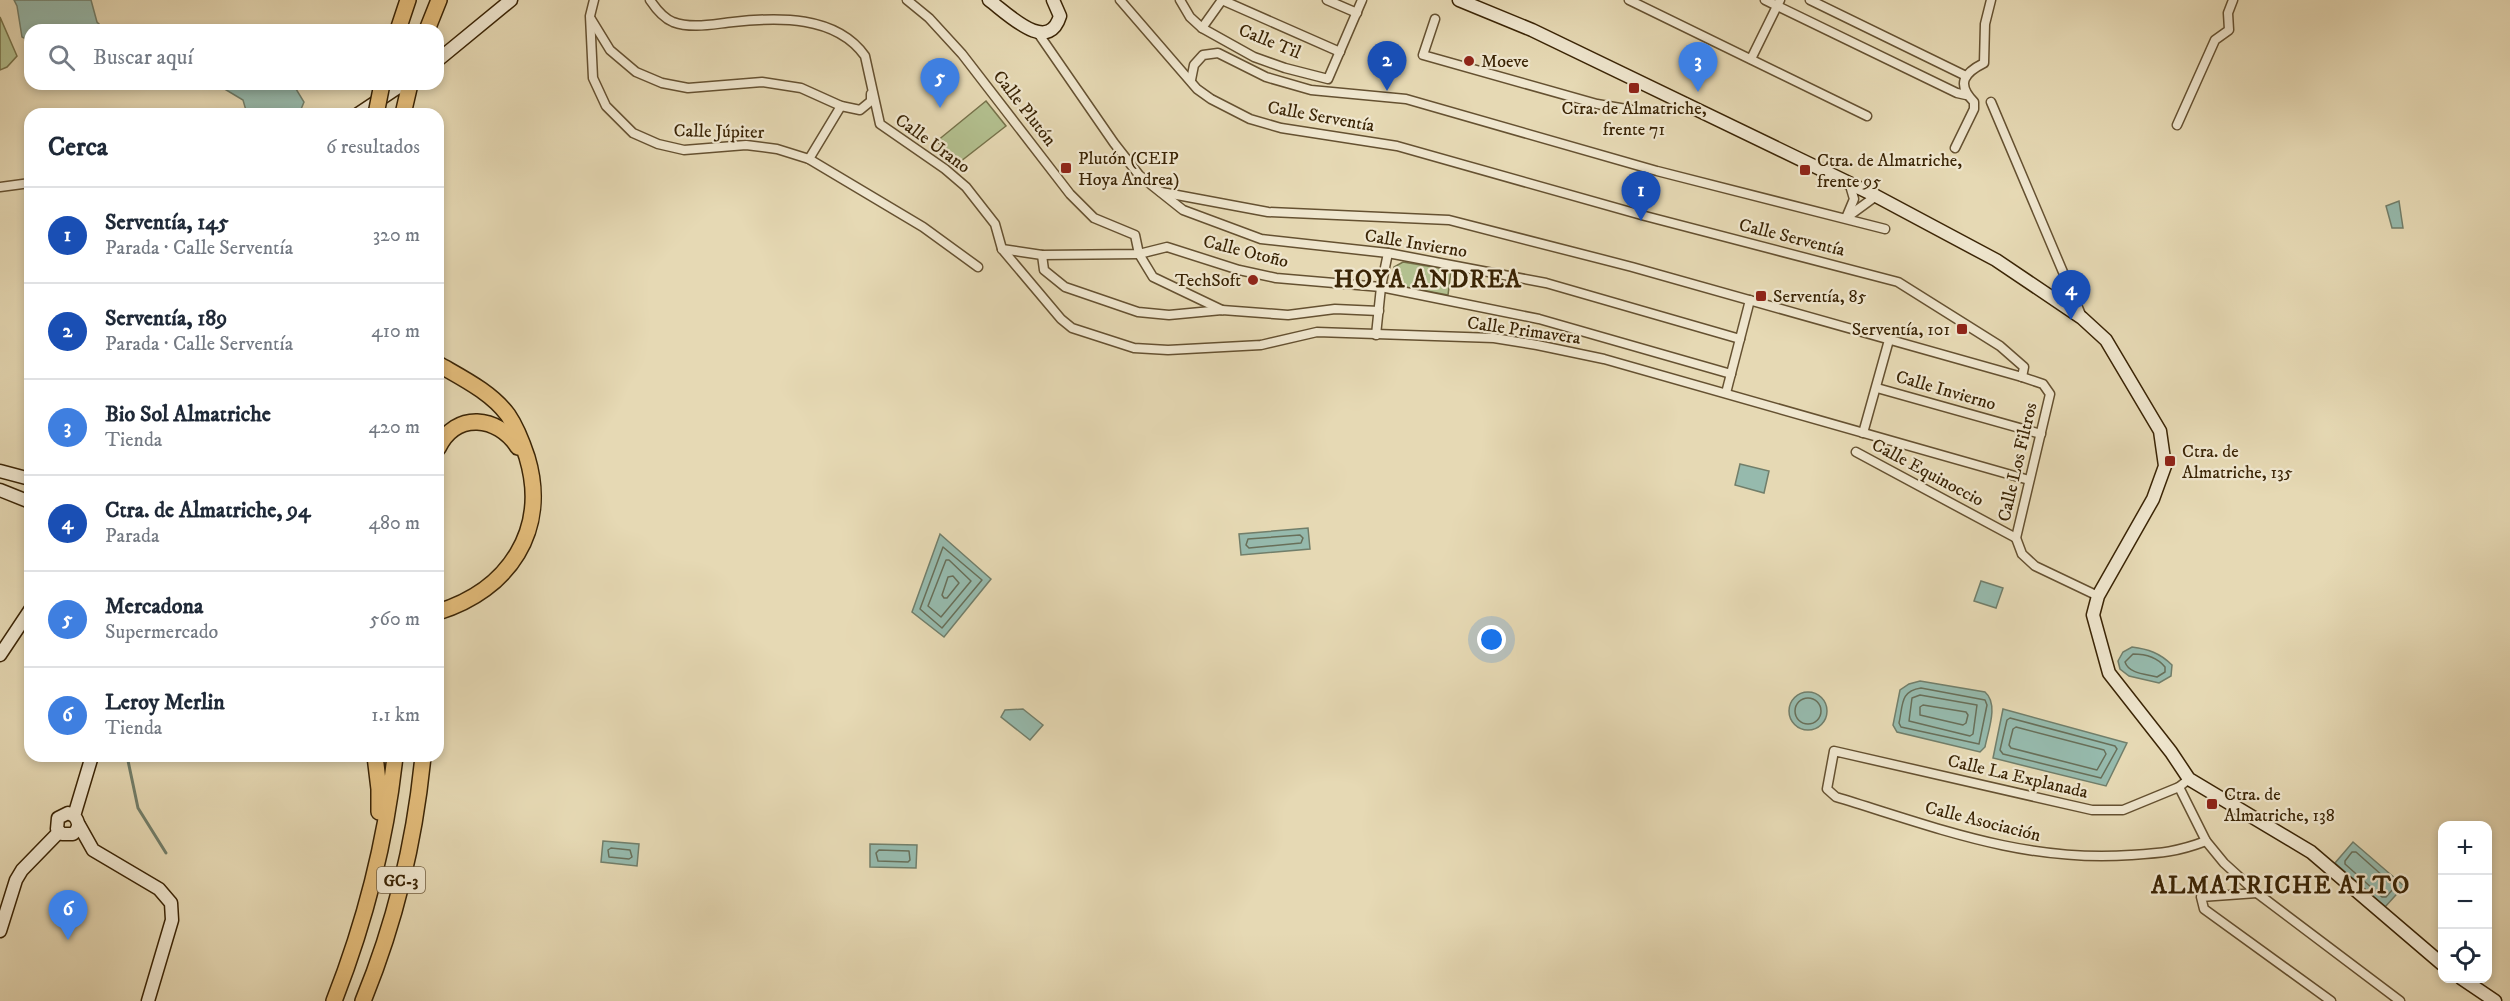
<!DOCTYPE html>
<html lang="es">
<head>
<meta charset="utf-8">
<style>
	body { margin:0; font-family:"IM FELL DW Pica",serif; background:#f6f6f7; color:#1f2937 }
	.controls { position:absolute; right:18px; bottom:18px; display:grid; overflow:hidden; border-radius:12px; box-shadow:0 3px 9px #0003 }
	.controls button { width:54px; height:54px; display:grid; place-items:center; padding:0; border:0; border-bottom:2px solid #e0e1e3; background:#fff; color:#1f2937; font:30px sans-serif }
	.you { position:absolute; left:1492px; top:640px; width:21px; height:21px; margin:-15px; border:4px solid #fff; border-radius:50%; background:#1a73e8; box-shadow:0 0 0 9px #1a73e833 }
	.badge { display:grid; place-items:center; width:39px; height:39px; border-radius:50%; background:#ea580c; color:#fff; font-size:20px; font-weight:700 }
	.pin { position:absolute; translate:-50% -50px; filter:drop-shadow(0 2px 3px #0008) }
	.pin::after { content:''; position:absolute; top:32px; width:21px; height:18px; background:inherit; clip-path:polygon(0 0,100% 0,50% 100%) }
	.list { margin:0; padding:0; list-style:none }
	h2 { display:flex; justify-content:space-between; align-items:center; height:78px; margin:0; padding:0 24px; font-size:26px }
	h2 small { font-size:20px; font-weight:400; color:#747a83 }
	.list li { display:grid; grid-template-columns:39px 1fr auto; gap:18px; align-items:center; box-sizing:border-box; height:96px; padding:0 24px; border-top:2px solid #e0e1e3 }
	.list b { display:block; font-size:22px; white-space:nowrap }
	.list p { margin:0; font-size:20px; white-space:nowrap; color:#747a83 }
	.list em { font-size:20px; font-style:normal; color:#747a83 }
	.icon { flex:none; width:33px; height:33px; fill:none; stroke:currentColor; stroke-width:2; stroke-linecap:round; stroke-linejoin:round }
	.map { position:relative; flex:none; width:2510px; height:1001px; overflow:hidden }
	.search { position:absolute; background:#fff; box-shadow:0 3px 9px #0003; left:24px; top:24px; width:420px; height:66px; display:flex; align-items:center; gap:15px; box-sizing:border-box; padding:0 21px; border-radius:18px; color:#747a83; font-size:22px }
	.panel { position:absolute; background:#fff; box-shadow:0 3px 9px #0003; left:24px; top:108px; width:420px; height:654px; border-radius:18px }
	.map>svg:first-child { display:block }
</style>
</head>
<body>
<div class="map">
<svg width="2510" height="1001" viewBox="0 0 2510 1001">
	<rect width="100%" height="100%" fill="#e6d9b4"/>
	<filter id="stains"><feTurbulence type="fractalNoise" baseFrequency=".00333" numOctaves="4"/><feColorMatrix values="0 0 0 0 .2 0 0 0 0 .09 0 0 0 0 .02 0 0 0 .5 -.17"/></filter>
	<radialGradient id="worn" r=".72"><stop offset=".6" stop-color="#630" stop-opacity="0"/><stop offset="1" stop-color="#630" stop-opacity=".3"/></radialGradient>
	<g fill="#b3c08f" stroke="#76724a" stroke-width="1.5">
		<polygon points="0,17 17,56 7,67 0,70"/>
		<polygon points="986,101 1006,126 956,165 937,141"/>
		<polygon points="1403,262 1451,270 1448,295 1400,286 1392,278 1394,267"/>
	</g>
	<g fill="#96baad" stroke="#717e6a" stroke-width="1.5">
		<polygon points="14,0 91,0 97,22 105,30 30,30 30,41 22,37 17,6"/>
		<polygon points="207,84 293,84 304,102 299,114 247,114 243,100 223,88"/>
		<polygon points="2399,201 2403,228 2392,228 2386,206"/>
		<polygon points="1740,464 1769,471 1764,493 1735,485"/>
		<polygon points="1308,528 1310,549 1241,555 1239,534"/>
		<polygon points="940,534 991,579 944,637 912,612"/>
		<polygon points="1981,581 2003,588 1996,608 1974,601"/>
		<path d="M2132 647C2148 649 2160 653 2172 665L2171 676 2159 683 2129 676 2120 669 2118 661 2123 652Z"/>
		<path d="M1920 681 1985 692C1999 704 1988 731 1985 747L1980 752 1897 732 1893 725 1900 690 1909 684Z"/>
		<circle cx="1808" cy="711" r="19"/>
		<polygon points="1023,709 1043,725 1030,740 1001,717 1005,710"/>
		<polygon points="2003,709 2127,743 2106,786 1993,758"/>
		<polygon points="603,841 639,844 637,866 601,862"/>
		<polygon points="2353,842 2404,886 2385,907 2335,863"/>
		<polygon points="870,844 917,845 916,868 870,867"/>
	</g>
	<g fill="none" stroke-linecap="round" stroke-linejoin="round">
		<g stroke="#686f59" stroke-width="1.5">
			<polygon points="1300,535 1303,538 1301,543 1249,548 1246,545 1248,539"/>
			<polygon points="943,547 982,580 942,628 920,609"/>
			<polygon points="946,560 949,560 971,581 941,617 928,606"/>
			<polygon points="953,576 959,583 947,598 944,598 942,595 948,577"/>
			<path d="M2133 654C2145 654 2157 657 2165 667V672L2157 677C2146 674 2129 674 2125 662Z"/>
			<path d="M1921 688 1985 700 1987 705 1979 744 1901 727 1899 723C1903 705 1900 691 1921 688Z"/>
			<polygon points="1920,695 1977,705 1973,734 1970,736 1909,721 1912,698"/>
			<circle cx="1808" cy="711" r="13"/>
			<polygon points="1923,705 1966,712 1968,715 1966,723 1963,725 1920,715 1920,707"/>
			<polygon points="2010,718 2115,746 2117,749 2101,778 2003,754 2000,750 2007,720"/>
			<polygon points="2016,727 2104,750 2106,754 2097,770 2011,748 2009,745 2013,729"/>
			<polygon points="611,848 630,850 632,857 629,859 609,857 608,850"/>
			<polygon points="879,850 909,851 910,860 908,862 878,861 876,853"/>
			<polygon points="2352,852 2356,852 2393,885 2394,888 2386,897 2382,897 2345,864 2345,861"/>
		</g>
		<polyline stroke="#717e6a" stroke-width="3" points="127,756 138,808 166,853"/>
		<g stroke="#655131" stroke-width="11">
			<g id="street">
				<polyline points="594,0 590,16 593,78 606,106 633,133 658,144 684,150 746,145 777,149 809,159 923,227 978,267"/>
				<path d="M650 0C656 9 663 18 673 22 692 29 713 24 733 22 777 17 836 15 865 56L880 124 945 169 966 187 995 224 1002 249 1061 319 1072 328 1134 348 1168 350 1261 345 1317 332 1494 338 1537 345 1604 359 2029 480"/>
				<polyline points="907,0 929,18 962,54 1070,194 1094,218 1135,235 1139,254 1153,277 1222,310"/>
				<polyline points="1120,0 1197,89 1211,99 1250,119 1281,128 1397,146 1645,216 1898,282 2000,346 2024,367 2022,377 1632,267 1449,220 1268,212 1161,192"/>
				<polyline points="1180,0 1190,17 1202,28 1254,57 1285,68 1328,79 1362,0"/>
				<polyline points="1222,0 1340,52"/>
				<polyline points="1327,0 1357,13"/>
				<polyline points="1629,0 1867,116"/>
				<polyline points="1765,0 1957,93 1966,95"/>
				<polyline points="1810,0 1966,76"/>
				<polyline points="591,19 610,50 636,72 662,83 688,88 762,82 801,88 841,106 860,110 871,101 871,94"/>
				<polyline points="1435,19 1423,55 1597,104 1632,110"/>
				<polyline points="1202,28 1222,0"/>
				<polyline points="1038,33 1114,143 1139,175 1183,210 1261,239 1388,253 1546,283 1740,339"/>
				<polyline points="1751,59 1780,0"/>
				<polyline points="1191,80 1194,65 1203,55 1218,53 1266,77 1311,90 1406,99 1657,171 1885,229"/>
				<polyline points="1991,102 2082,317"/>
				<polyline points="2177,125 2215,40 2229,30 2228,13 2233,0"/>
				<path d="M1955 148 1974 109V102C1956 84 1964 73 1984 63L1985 24 1991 0"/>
				<polyline points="809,159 841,106"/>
				<polyline points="0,187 30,183"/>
				<polyline points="1846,218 1854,199 1849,182"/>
				<polyline points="1846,218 1876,196"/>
				<polyline points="1002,249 1042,255 1139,254 1167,247 1239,270 1276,278 1381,287 1539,319 1731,374"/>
				<polyline points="1042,255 1044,270 1065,287 1138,312 1169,315 1222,310 1288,315 1335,309 1379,311"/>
				<polyline points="1376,335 1381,287 1388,253"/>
				<polyline points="2022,377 2043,384 2050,394 2016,538 2022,554 2035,566 2098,596"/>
				<polyline points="1877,388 2041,434"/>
				<polyline points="1726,393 1750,300"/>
				<polyline points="1863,433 1889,340"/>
				<polyline points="1856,452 2016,538"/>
				<path d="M2189 779 2179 787 2123 810H2092L1834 751 1827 789 1836 797C1935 827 2025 863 2131 855 2161 853 2177 852 2206 841"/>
				<polyline points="2179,787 2206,841 2224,863 2257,893 2400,1001"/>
				<polyline points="2257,893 2201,897 2204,909 2331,1001"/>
			</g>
		</g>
		<g stroke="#3a2405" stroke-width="15">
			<g id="secondary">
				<path d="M989 0C1008 14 1048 55 1060 16L1053 0"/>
				<polyline points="1459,0 1532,30 1876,196 1996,260 2082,318 2106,340 2160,431 2165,466 2153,499 2098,596 2093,615 2109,673 2171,752 2189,779 2311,852 2442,964"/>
				<polyline points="438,60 511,0"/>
				<polyline points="358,114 403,84"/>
				<polyline points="0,471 30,479"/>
				<polyline points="0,490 30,502"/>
				<polyline points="0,655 30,610"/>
				<path d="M74 816 68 813 58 818 57 829 62 834H73C79 829 80 822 74 816L92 756"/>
				<polyline points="79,825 93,850 159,889 171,903 172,920 148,1001"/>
				<polyline points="0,931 16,880 22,870 59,832"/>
				<polyline points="2461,978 2495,1001"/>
			</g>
		</g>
		<g stroke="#3a2405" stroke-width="18">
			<g id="highway">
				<polyline points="398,30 408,0"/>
				<polyline points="427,30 439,0"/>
				<polyline points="403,114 410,84"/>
				<path d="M438 364C462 378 491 392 508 415 517 428 522 442 527 457 549 530 509 590 438 612"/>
				<path d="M438 448C456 411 498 416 518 447"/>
				<polyline points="375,756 379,789 379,812"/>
				<path d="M334 1001C365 922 386 841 395 756"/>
				<path d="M363 1001C395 923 415 840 423 756"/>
			</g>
		</g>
		<use href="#street" stroke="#efe6ce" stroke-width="8"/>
		<use href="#secondary" stroke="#efe6ce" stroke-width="12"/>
		<use href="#highway" stroke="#e3bc7a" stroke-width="15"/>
		<g stroke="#3a2405" stroke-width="18" stroke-linecap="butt">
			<polyline id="highway-bridge" points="376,114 382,84"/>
		</g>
		<use href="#highway-bridge" stroke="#e3bc7a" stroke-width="15"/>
	</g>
	<g fill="#8f2418" stroke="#efe6ce" stroke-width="2">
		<circle cx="1469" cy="61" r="6"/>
		<rect x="1628" y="82" width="12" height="12" rx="3"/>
		<rect x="1060" y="162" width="12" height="12" rx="3"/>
		<rect x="1799" y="164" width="12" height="12" rx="3"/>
		<circle cx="1253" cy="280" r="6"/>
		<rect x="1755" y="290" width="12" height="12" rx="3"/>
		<rect x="1956" y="323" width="12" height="12" rx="3"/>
		<rect x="2164" y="455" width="12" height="12" rx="3"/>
		<rect x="2206" y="798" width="12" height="12" rx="3"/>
	</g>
	<g text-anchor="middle" stroke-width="4.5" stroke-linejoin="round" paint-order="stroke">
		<rect fill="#efe6ce" stroke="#705e41" stroke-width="1.5" x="377" y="867" width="48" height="26" rx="4.5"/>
		<g font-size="16" font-weight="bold" fill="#3a2405">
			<text x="401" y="886">GC-3</text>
		</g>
		<g font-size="18" fill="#3a2405" stroke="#efe6ce">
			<text transform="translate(1270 41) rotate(22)" y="6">Calle Til</text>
			<text transform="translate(1025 108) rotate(52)" y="6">Calle Plutón</text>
			<text transform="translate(1321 116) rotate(10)" y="6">Calle Serventía</text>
			<text transform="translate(719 131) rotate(1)" y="6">Calle Júpiter</text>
			<text transform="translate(933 143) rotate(36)" y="6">Calle Urano</text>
			<text transform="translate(1792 237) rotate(14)" y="6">Calle Serventía</text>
			<text transform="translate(1416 243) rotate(9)" y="6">Calle Invierno</text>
			<text transform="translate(1246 251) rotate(14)" y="6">Calle Otoño</text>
			<text transform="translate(1524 330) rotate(8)" y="6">Calle Primavera</text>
			<text transform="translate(1946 390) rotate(16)" y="6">Calle Invierno</text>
			<text transform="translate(2017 462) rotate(-77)" y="6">Calle Los Filtros</text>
			<text transform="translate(1928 472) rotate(28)" y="6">Calle Equinoccio</text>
			<text transform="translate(2018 776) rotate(13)" y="6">Calle La Explanada</text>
			<text transform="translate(1983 821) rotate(14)" y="6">Calle Asociación</text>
		</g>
		<g font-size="18" fill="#3a2405" stroke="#efe6ce" text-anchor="start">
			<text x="1481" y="67">Moeve</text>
			<text x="1634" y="114" text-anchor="middle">Ctra. de Almatriche,<tspan x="1634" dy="21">frente 71</tspan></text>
			<text x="1078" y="164">Plutón (CEIP<tspan x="1078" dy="21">Hoya Andrea)</tspan></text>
			<text x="1817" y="166">Ctra. de Almatriche,<tspan x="1817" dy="21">frente 95</tspan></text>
			<text x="1241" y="286" text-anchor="end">TechSoft</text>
			<text x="1773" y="302">Serventía, 85</text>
			<text x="1950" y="335" text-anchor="end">Serventía, 101</text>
			<text x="2182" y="457">Ctra. de<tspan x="2182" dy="21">Almatriche, 135</tspan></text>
			<text x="2224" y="800">Ctra. de<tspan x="2224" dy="21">Almatriche, 138</tspan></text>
		</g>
		<g font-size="24" font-weight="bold" letter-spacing="1.5" fill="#3a2405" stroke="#efe6ce">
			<text x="1428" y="287">HOYA ANDREA</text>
			<text x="2281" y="893">ALMATRICHE ALTO</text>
		</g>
	</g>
	<rect width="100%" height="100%" filter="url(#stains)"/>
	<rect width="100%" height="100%" fill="url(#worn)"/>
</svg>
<div class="controls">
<button>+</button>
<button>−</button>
<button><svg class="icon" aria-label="locate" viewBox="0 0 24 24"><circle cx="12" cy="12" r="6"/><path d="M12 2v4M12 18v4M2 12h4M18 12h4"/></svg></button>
</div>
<div class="you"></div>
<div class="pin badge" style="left:1641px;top:221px;background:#1a4fb4">1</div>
<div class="pin badge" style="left:1387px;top:91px;background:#1a4fb4">2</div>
<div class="pin badge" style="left:1698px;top:92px;background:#3f7fe0">3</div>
<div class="pin badge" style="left:2071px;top:320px;background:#1a4fb4">4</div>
<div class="pin badge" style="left:940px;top:108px;background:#3f7fe0">5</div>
<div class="pin badge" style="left:68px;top:940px;background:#3f7fe0">6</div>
<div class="search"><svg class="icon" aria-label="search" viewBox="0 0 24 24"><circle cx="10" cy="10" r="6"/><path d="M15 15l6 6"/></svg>Buscar aquí</div>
<section class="panel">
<h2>Cerca<small>6 resultados</small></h2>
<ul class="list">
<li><span class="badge" style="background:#1a4fb4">1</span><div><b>Serventía, 145</b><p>Parada · Calle Serventía</p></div><em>320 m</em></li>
<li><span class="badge" style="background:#1a4fb4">2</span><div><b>Serventía, 189</b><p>Parada · Calle Serventía</p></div><em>410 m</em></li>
<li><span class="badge" style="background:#3f7fe0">3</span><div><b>Bio Sol Almatriche</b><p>Tienda</p></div><em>420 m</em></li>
<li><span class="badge" style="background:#1a4fb4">4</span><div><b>Ctra. de Almatriche, 94</b><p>Parada</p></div><em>480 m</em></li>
<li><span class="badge" style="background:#3f7fe0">5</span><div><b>Mercadona</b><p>Supermercado</p></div><em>560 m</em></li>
<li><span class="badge" style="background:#3f7fe0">6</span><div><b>Leroy Merlin</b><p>Tienda</p></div><em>1.1 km</em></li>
</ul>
</section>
</div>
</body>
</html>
